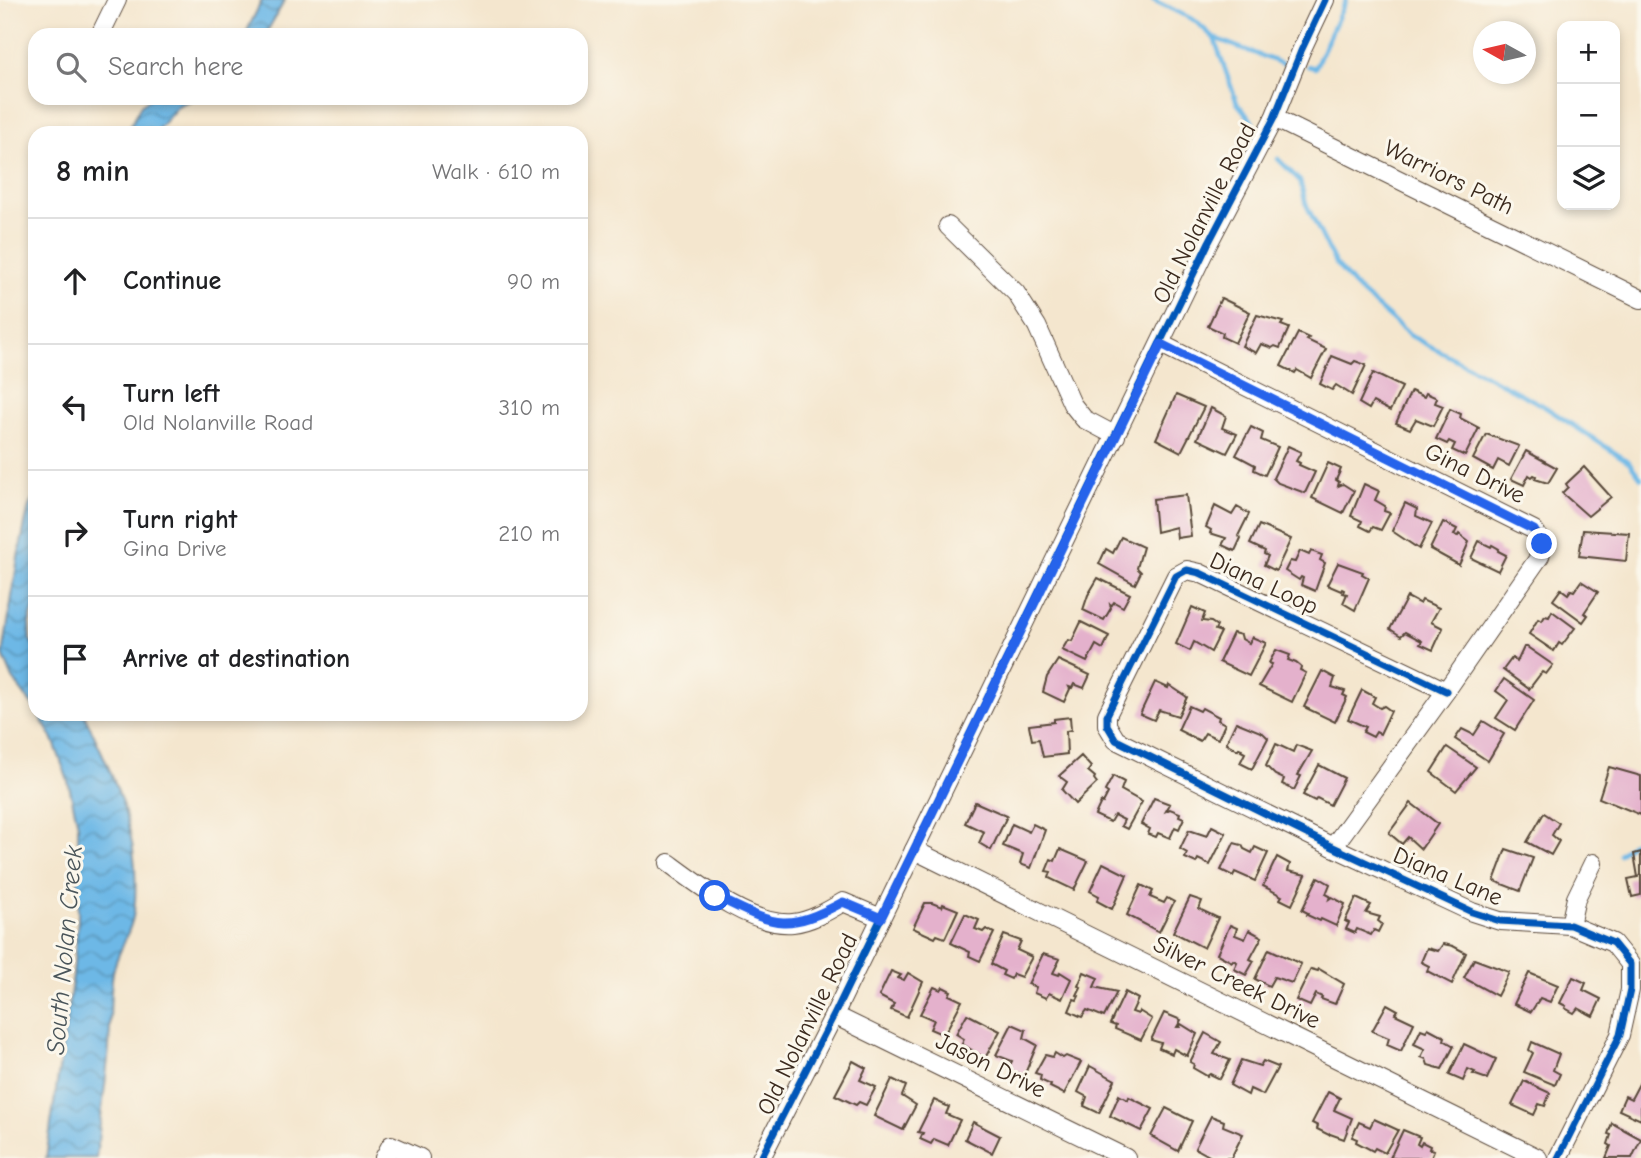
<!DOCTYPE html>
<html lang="en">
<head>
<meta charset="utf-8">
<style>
	body { margin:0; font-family:"Comic Neue",sans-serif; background:#f2f2f2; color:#202124 }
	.controls { position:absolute; right:21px; top:21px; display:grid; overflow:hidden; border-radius:14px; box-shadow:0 4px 10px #0003 }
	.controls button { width:63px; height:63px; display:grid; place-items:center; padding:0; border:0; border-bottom:2px solid #e0e0e0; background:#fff; color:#202124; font:35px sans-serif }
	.compass { position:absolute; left:1473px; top:21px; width:63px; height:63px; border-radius:50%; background:#fff; box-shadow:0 4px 10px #0003; rotate:278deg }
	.stop { position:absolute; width:21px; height:21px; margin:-16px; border:5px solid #2563eb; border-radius:50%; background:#fff }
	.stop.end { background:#2563eb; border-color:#fff; box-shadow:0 2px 7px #0008 }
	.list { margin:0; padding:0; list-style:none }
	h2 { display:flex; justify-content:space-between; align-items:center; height:91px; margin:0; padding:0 28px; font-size:30px }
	h2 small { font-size:23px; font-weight:400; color:#757577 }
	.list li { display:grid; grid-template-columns:46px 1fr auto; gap:21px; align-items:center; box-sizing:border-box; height:126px; padding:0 28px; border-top:2px solid #e0e0e0 }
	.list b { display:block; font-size:26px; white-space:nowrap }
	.list p { margin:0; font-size:23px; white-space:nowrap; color:#757577 }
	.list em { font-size:23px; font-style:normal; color:#757577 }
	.icon { flex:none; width:38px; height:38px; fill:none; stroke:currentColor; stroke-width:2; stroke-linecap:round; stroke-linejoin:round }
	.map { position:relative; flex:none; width:1641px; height:1158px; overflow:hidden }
	.search { position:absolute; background:#fff; box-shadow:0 4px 10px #0003; left:28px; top:28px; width:560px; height:77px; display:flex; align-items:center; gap:18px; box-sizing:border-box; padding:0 24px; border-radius:21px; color:#757577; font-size:26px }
	.panel { position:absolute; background:#fff; box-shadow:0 4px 10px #0003; left:28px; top:126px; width:560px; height:595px; border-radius:21px }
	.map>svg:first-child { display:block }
</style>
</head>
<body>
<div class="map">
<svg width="1641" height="1158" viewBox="0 0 1641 1158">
	<defs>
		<pattern id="water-waves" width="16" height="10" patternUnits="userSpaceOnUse" patternTransform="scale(1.75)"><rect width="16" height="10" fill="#6db8e6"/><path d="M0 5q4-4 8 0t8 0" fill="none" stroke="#5b96ba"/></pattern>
	</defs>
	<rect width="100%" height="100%" fill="#fbf7ec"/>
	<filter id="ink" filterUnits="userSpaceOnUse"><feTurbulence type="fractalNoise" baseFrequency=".0143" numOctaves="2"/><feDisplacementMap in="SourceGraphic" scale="14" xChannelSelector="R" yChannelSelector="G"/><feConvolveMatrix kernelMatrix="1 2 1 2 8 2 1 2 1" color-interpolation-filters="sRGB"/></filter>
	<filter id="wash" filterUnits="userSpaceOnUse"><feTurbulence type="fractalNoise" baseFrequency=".00686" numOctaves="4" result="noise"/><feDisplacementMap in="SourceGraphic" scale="28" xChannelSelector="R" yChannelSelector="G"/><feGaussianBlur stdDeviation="1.57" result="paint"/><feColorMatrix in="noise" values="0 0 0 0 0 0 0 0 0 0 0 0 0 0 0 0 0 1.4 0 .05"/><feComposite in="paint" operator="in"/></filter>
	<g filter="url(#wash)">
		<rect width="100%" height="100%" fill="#f4e6ce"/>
		<g fill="url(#water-waves)" stroke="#547182" stroke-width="2">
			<polygon points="262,0 285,0 265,35 245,35"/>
			<polygon points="151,98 197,98 179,105 155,133 127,133 141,105"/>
			<polygon points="35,496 35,604 29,623 30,640 35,648 35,709 13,679 3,655 18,557 29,506"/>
			<path d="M38 714H84C115 780 143 837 134 912 131 934 117 952 113 972 109 996 111 1022 109 1047 106 1084 100 1121 96 1158H46L73 975 78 920V825L68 781 53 739Z"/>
		</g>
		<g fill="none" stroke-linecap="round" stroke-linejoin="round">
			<g stroke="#6db8e6" stroke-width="4.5">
				<polyline points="1153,0 1194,20 1214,38 1237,103 1253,122"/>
				<polyline points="1214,38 1283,64"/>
				<polyline points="1308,66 1315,68 1346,0"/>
				<polyline points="1278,159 1300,181 1306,204 1335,263 1357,289 1411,336 1542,405 1629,462 1641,478"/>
				<polyline points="1619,854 1641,836"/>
			</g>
		</g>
		<g id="blocks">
			<g fill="#e4b1cc">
				<polygon points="1221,298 1250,312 1235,343 1222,337 1223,333 1208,326"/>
				<polygon points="1257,315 1283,322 1281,325 1289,328 1280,348 1275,346 1272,348 1261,344 1256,353 1242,346"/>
				<polygon points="1298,333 1309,338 1307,340 1326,349 1311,378 1297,370 1295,373 1281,366"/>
				<polygon points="1332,356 1352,364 1355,361 1366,365 1352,395 1336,385 1332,390 1320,384"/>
				<polygon points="1373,373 1402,387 1390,411 1373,402 1369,409 1359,403"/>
				<polygon points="1411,391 1424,397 1426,393 1437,398 1435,403 1443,406 1433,426 1416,419 1410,429 1396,423"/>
				<polygon points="1176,395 1204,407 1181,452 1156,439"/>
				<polygon points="1211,408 1226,416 1222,428 1237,434 1227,453 1197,439"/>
				<polygon points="1450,409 1461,414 1460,418 1479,428 1465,456 1452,450 1455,444 1449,441 1447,444 1436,439"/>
				<polygon points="1251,427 1263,433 1261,440 1278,447 1265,475 1254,470 1255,465 1236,455"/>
				<polygon points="1486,434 1519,446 1509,466 1498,460 1493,470 1473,459"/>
				<polygon points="1288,446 1301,452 1296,461 1300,463 1299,465 1315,472 1305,493 1278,483 1273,478"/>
				<polygon points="1526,451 1557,468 1548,483 1535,479 1536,476 1534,475 1532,477 1529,475 1524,485 1511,479"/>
				<polygon points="1328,463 1341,469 1336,480 1339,482 1338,486 1343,484 1354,491 1343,513 1312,498"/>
				<polygon points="1584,467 1611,497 1588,516 1562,493 1568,487 1566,484"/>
				<polygon points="1364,484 1379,491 1375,500 1385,506 1384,511 1390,513 1381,530 1373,527 1370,531 1360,526 1362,521 1351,516"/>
				<polygon points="1186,495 1191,536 1177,538 1176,527 1156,532 1153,499"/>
				<polygon points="1405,503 1417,509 1416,516 1432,523 1419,549 1392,531"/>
				<polygon points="1215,506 1232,515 1237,507 1249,514 1238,536 1241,538 1235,551 1222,545 1226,538 1210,533 1211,530 1206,527"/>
				<polygon points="1443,522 1457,529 1454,535 1458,536 1459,534 1469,542 1459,565 1430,549"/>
				<polygon points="1259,525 1291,539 1276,571 1264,565 1268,556 1264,554 1265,551 1250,544"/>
				<polygon points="1583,530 1629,533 1626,561 1579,556"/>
				<polygon points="1121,537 1143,547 1137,568 1141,572 1135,584 1099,564 1106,549 1113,553"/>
				<polygon points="1479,541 1491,547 1492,545 1499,549 1498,551 1506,555 1498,571 1471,558"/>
				<polygon points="1300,551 1309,555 1311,551 1322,555 1320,560 1325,563 1315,591 1301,585 1303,578 1301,577 1299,580 1285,571 1290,561 1295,562"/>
				<polygon points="1338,563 1363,572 1362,574 1369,578 1355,610 1343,603 1347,594 1343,593 1344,590 1342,589 1341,591 1327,585"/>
				<polygon points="1098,578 1130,594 1123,607 1114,602 1112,605 1110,604 1111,608 1104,620 1083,610 1088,595"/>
				<polygon points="1581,581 1598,592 1584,613 1588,615 1583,622 1553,600 1561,589 1568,594 1571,590 1574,591"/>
				<polygon points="1407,597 1420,604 1422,600 1439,608 1431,622 1443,628 1433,650 1420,644 1422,641 1405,632 1401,636 1390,629"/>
				<polygon points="1192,607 1205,613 1202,621 1211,622 1217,626 1215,630 1221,632 1211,652 1194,642 1190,651 1176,644"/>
				<polygon points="1552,611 1575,628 1562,645 1559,643 1554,651 1529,634 1538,619 1542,621 1545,616 1549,617"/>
				<polygon points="1081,622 1109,636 1103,649 1096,645 1087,662 1062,650 1068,640 1072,641"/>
				<polygon points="1233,633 1241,635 1242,639 1249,643 1252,637 1266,643 1249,676 1219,662"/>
				<polygon points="1524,647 1527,647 1553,665 1546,674 1542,672 1529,689 1503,670 1512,658 1517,662"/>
				<polygon points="1276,650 1290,655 1288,660 1296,663 1301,667 1300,670 1306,673 1292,702 1259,686 1272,664 1269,663"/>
				<polygon points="1058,660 1090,675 1084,688 1074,684 1072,688 1069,687 1070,689 1064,702 1043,692 1047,677"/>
				<polygon points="1322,671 1335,678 1332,687 1345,691 1343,695 1347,697 1335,722 1304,707"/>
				<polygon points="1504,679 1534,700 1515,730 1496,718 1508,700 1496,691"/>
				<polygon points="1155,682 1168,688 1169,685 1187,697 1178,716 1159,710 1154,720 1140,714"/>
				<polygon points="1362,690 1375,697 1372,703 1380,708 1384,706 1391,711 1380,734 1376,732 1373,737 1363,732 1366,727 1348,719"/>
				<polygon points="1189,706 1200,711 1202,708 1219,717 1218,720 1225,724 1218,739 1205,733 1200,741 1178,730"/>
				<polygon points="1070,717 1071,730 1066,731 1067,754 1043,757 1039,739 1032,740 1029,725 1054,722 1054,719"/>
				<polygon points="1483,721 1504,734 1488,761 1455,739 1462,729 1474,735"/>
				<polygon points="1236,722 1263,733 1268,738 1252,769 1240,763 1245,753 1241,751 1242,749 1239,748 1238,750 1226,743"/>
				<polygon points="1276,744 1293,752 1296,745 1312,751 1298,775 1301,776 1294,790 1282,784 1284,779 1275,775 1266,766"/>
				<polygon points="1447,747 1476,767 1456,791 1431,772"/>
				<polygon points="1081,756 1091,767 1088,771 1095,777 1094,779 1097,783 1075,804 1062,790 1067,782 1059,776"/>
				<polygon points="1319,765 1344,778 1330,805 1317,798 1315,801 1303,795"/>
				<polygon points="1609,767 1641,776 1641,815 1599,798"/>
				<polygon points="1113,776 1124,782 1121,790 1142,802 1127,829 1121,826 1124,820 1114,815 1110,822 1095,815 1101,802 1103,803 1108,793 1105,791"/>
				<polygon points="1154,798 1170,804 1166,811 1170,809 1180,813 1179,816 1184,818 1179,829 1175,827 1170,838 1158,833 1156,837 1148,834 1150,829 1141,824"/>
				<polygon points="975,802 1007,816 991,850 979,843 984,832 965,823"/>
				<polygon points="1411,803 1438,824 1421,849 1408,837 1402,844 1389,833"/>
				<polygon points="1544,813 1559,823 1552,835 1559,841 1551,855 1527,842"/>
				<polygon points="1012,824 1029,832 1033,824 1045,830 1031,868 1020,864 1023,854 1003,846"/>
				<polygon points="1212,826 1226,833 1210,865 1198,859 1196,863 1185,858 1187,853 1180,849 1189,830 1207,836"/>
				<polygon points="1234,843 1242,845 1244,849 1252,853 1255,847 1268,853 1255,881 1235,872 1233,876 1221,870"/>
				<polygon points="1060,849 1088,861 1074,890 1049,878 1051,872 1046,871 1051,859 1055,861"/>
				<polygon points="1506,849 1533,858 1520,891 1494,881"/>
				<polygon points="1641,852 1641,895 1632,897 1628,879 1638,877 1634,854"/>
				<polygon points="1277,857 1290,864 1288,871 1306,875 1292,905 1280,899 1282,896 1263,886"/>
				<polygon points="1103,863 1127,875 1112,909 1097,901 1099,896 1090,891"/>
				<polygon points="1318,877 1330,884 1326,894 1330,896 1329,899 1332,897 1345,904 1336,926 1321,919 1320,921 1307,915 1308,913 1302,910"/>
				<polygon points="1141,885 1153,891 1150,897 1164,903 1167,898 1174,902 1159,932 1127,915"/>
				<polygon points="1190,897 1202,901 1199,909 1218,918 1204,948 1173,932"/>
				<polygon points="1356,898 1371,905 1366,913 1380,917 1378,921 1382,924 1378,932 1374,930 1371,935 1357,929 1355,933 1346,929 1349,923 1345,921"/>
				<polygon points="925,903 932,903 942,907 943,904 958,910 945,938 937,935 935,938 913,928"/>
				<polygon points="965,914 979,920 975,929 983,932 986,929 994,933 980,961 969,956 970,952 951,943"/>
				<polygon points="1230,925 1237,928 1235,935 1245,939 1249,930 1262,937 1250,959 1254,961 1246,975 1234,969 1237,962 1233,960 1232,962 1217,954"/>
				<polygon points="1004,935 1021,941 1017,950 1032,957 1021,977 1013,974 1011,979 1002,975 1004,971 991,964"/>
				<polygon points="1443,944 1453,946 1466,953 1452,984 1427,971 1429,966 1421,962 1427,948 1438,951"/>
				<polygon points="1269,949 1301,964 1292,983 1274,977 1269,986 1255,979"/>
				<polygon points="1043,954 1060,959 1053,973 1059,975 1060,972 1071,979 1062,999 1049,993 1046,998 1034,993 1036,987 1028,984"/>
				<polygon points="1474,959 1509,972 1497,996 1464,978"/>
				<polygon points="1311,969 1318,971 1319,969 1344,984 1335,1004 1321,999 1322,997 1316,994 1310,1006 1296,1000"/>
				<polygon points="891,971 901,975 898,978 904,980 908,973 923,982 907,1017 891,1010 894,1004 879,996"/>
				<polygon points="1084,972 1098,978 1094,987 1117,992 1104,1017 1087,1010 1082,1017 1069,1011 1074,999 1077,1000 1079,996 1077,995 1081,987 1078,986"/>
				<polygon points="1529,973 1558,985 1550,1002 1540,998 1531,1012 1514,1004"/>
				<polygon points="1573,977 1586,983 1583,990 1601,999 1593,1016 1578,1008 1574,1013 1565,1008 1566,1006 1560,1003"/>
				<polygon points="934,987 941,990 943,987 951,991 949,995 962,1001 944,1035 930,1029 934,1020 920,1014"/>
				<polygon points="1125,992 1138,999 1132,1012 1138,1014 1139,1011 1152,1019 1141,1040 1115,1029 1116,1026 1110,1024"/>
				<polygon points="1387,1004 1398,1010 1395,1014 1414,1023 1401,1051 1387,1045 1389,1038 1372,1031"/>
				<polygon points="1164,1013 1181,1020 1177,1027 1180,1027 1181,1024 1197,1034 1187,1056 1174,1049 1172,1054 1159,1048 1161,1043 1151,1040"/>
				<polygon points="967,1014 1000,1031 985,1058 962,1044 964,1039 956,1034"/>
				<polygon points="1012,1024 1026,1030 1024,1038 1037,1045 1024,1076 1008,1069 1012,1061 996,1055"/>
				<polygon points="1428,1028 1445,1037 1444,1040 1454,1046 1442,1069 1428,1065 1426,1059 1421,1057 1425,1049 1414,1044 1421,1029 1426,1031"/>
				<polygon points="1205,1033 1221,1042 1214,1054 1230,1060 1220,1079 1210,1074 1207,1076 1193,1068 1194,1064 1190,1062"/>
				<polygon points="1532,1042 1559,1054 1553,1070 1560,1074 1555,1085 1524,1072 1533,1053 1529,1050"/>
				<polygon points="1464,1044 1496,1059 1487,1079 1473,1074 1475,1072 1468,1069 1463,1081 1449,1075"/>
				<polygon points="1055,1053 1063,1058 1066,1056 1081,1062 1064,1094 1050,1087 1051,1085 1040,1080 1041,1075 1035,1073 1045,1055 1053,1057"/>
				<polygon points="1241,1060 1260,1066 1263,1061 1278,1067 1263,1095 1250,1089 1248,1095 1230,1085"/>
				<polygon points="853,1061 866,1068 860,1080 876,1087 866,1105 859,1102 856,1105 835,1095"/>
				<polygon points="1090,1066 1115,1080 1099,1113 1084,1106 1087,1097 1078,1092"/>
				<polygon points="892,1079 906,1086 902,1096 916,1105 903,1130 874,1116"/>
				<polygon points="1641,1080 1641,1120 1619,1110 1625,1096 1631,1099"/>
				<polygon points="1524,1081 1550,1093 1545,1106 1539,1104 1534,1115 1512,1105"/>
				<polygon points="1328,1092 1340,1098 1334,1110 1352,1118 1344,1139 1330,1134 1329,1135 1317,1129 1318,1126 1312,1123"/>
				<polygon points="1119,1095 1128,1100 1129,1097 1153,1109 1141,1131 1110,1116"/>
				<polygon points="934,1100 949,1107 946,1114 960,1120 948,1145 934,1139 931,1144 920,1139 923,1133 918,1132"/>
				<polygon points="1166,1108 1192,1121 1178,1151 1151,1136"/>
				<polygon points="1211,1116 1224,1121 1223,1126 1243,1134 1231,1158 1213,1158 1195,1148"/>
				<polygon points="1374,1119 1398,1130 1385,1153 1375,1148 1373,1151 1356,1142 1357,1139 1352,1137 1359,1122 1370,1127"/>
				<polygon points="973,1122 1000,1136 992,1153 965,1139"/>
				<polygon points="1612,1123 1641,1139 1632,1158 1606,1158 1611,1146 1608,1144 1611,1135 1608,1134"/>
				<polygon points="1403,1130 1420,1137 1417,1144 1420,1146 1422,1142 1430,1146 1429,1149 1434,1150 1431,1158 1390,1158"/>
			</g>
		</g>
	</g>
	<g filter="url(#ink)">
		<use href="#blocks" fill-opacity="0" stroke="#574638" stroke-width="2"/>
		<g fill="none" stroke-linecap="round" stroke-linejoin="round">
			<g stroke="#574638" stroke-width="20">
				<g id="minor">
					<polyline points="100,35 117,0"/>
					<polyline points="1274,118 1641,299"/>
					<polyline points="948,226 1016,293 1037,326 1072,404 1084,419 1116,436"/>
					<polyline points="1161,344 1534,530 1543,544 1540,556 1446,691 1333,847"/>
					<polyline points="1446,691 1200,573 1187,570 1176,576 1107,715 1107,725 1116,740 1333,847 1472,912 1500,921 1570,925 1613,943 1630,964 1630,990 1620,1035 1558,1158"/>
					<polyline points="914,850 1538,1158"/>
					<path d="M669 863C700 886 753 927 793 923 811 921 828 911 843 902L881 918"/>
					<polyline points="1570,925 1576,898 1593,863"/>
					<polyline points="834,1015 1126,1158"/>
					<polyline points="384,1158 391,1145 420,1158"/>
					<polyline points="761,1158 834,1015 1209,242 1274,118 1301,51 1325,0"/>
				</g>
			</g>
			<use href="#minor" stroke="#fff" stroke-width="18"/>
			<g stroke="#fbf7ec" stroke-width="11">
				<g id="cycleway">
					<polyline points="1446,691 1200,573 1187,570 1176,576 1107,715 1107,725 1116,740 1333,847 1472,912 1500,921 1570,925 1613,943 1630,964 1630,990 1620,1035 1558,1158"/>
					<polyline points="761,1158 834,1015 1209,242 1274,118 1301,51 1325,0"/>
				</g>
			</g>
			<use href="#cycleway" stroke="#0057b8" stroke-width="7"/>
		</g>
	</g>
	<g fill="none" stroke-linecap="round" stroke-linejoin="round" filter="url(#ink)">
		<path stroke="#2563eb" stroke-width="9" d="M715 896C772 923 783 935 843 902L881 918 1161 344 1534 530 1542 544"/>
	</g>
	<g text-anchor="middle" stroke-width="6" stroke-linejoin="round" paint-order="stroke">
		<g font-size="24" fill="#3b2a1e" stroke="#fbf7ec">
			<text transform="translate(1449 177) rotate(26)" y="8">Warriors Path</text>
			<text transform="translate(1204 213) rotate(-63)" y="8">Old Nolanville Road</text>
			<text transform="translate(1475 473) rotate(26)" y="8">Gina Drive</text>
			<text transform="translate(1264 583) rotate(25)" y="8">Diana Loop</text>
			<text transform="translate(1448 876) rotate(23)" y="8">Diana Lane</text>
			<text transform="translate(1237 982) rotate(26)" y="8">Silver Creek Drive</text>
			<text transform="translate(807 1024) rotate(-64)" y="8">Old Nolanville Road</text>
			<text transform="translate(991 1065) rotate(26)" y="8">Jason Drive</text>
		</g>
		<g font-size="26" font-style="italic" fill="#4a555a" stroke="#fbf7ec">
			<text transform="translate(64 950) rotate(-85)" y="9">South Nolan Creek</text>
		</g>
	</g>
</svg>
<div class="controls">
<button>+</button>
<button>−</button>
<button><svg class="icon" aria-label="layers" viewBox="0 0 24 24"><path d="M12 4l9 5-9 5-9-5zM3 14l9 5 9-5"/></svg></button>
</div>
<svg class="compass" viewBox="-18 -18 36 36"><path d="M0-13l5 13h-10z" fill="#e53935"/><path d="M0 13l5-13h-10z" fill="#757577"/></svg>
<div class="stop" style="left:715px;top:896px"></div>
<div class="stop end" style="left:1542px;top:544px"></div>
<div class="search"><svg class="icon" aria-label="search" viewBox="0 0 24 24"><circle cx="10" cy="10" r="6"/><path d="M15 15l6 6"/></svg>Search here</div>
<section class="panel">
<h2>8 min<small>Walk · 610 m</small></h2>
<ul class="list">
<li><svg class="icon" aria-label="ahead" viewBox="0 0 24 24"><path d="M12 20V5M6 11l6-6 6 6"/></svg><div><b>Continue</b></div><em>90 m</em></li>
<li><svg class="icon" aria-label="left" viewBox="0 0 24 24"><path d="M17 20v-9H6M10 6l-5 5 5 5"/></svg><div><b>Turn left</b><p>Old Nolanville Road</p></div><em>310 m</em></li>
<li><svg class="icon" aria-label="right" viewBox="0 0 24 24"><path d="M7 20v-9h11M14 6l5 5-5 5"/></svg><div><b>Turn right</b><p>Gina Drive</p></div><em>210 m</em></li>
<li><svg class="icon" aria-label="arrive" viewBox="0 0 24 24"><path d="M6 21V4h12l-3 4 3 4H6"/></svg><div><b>Arrive at destination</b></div></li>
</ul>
</section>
</div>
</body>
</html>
